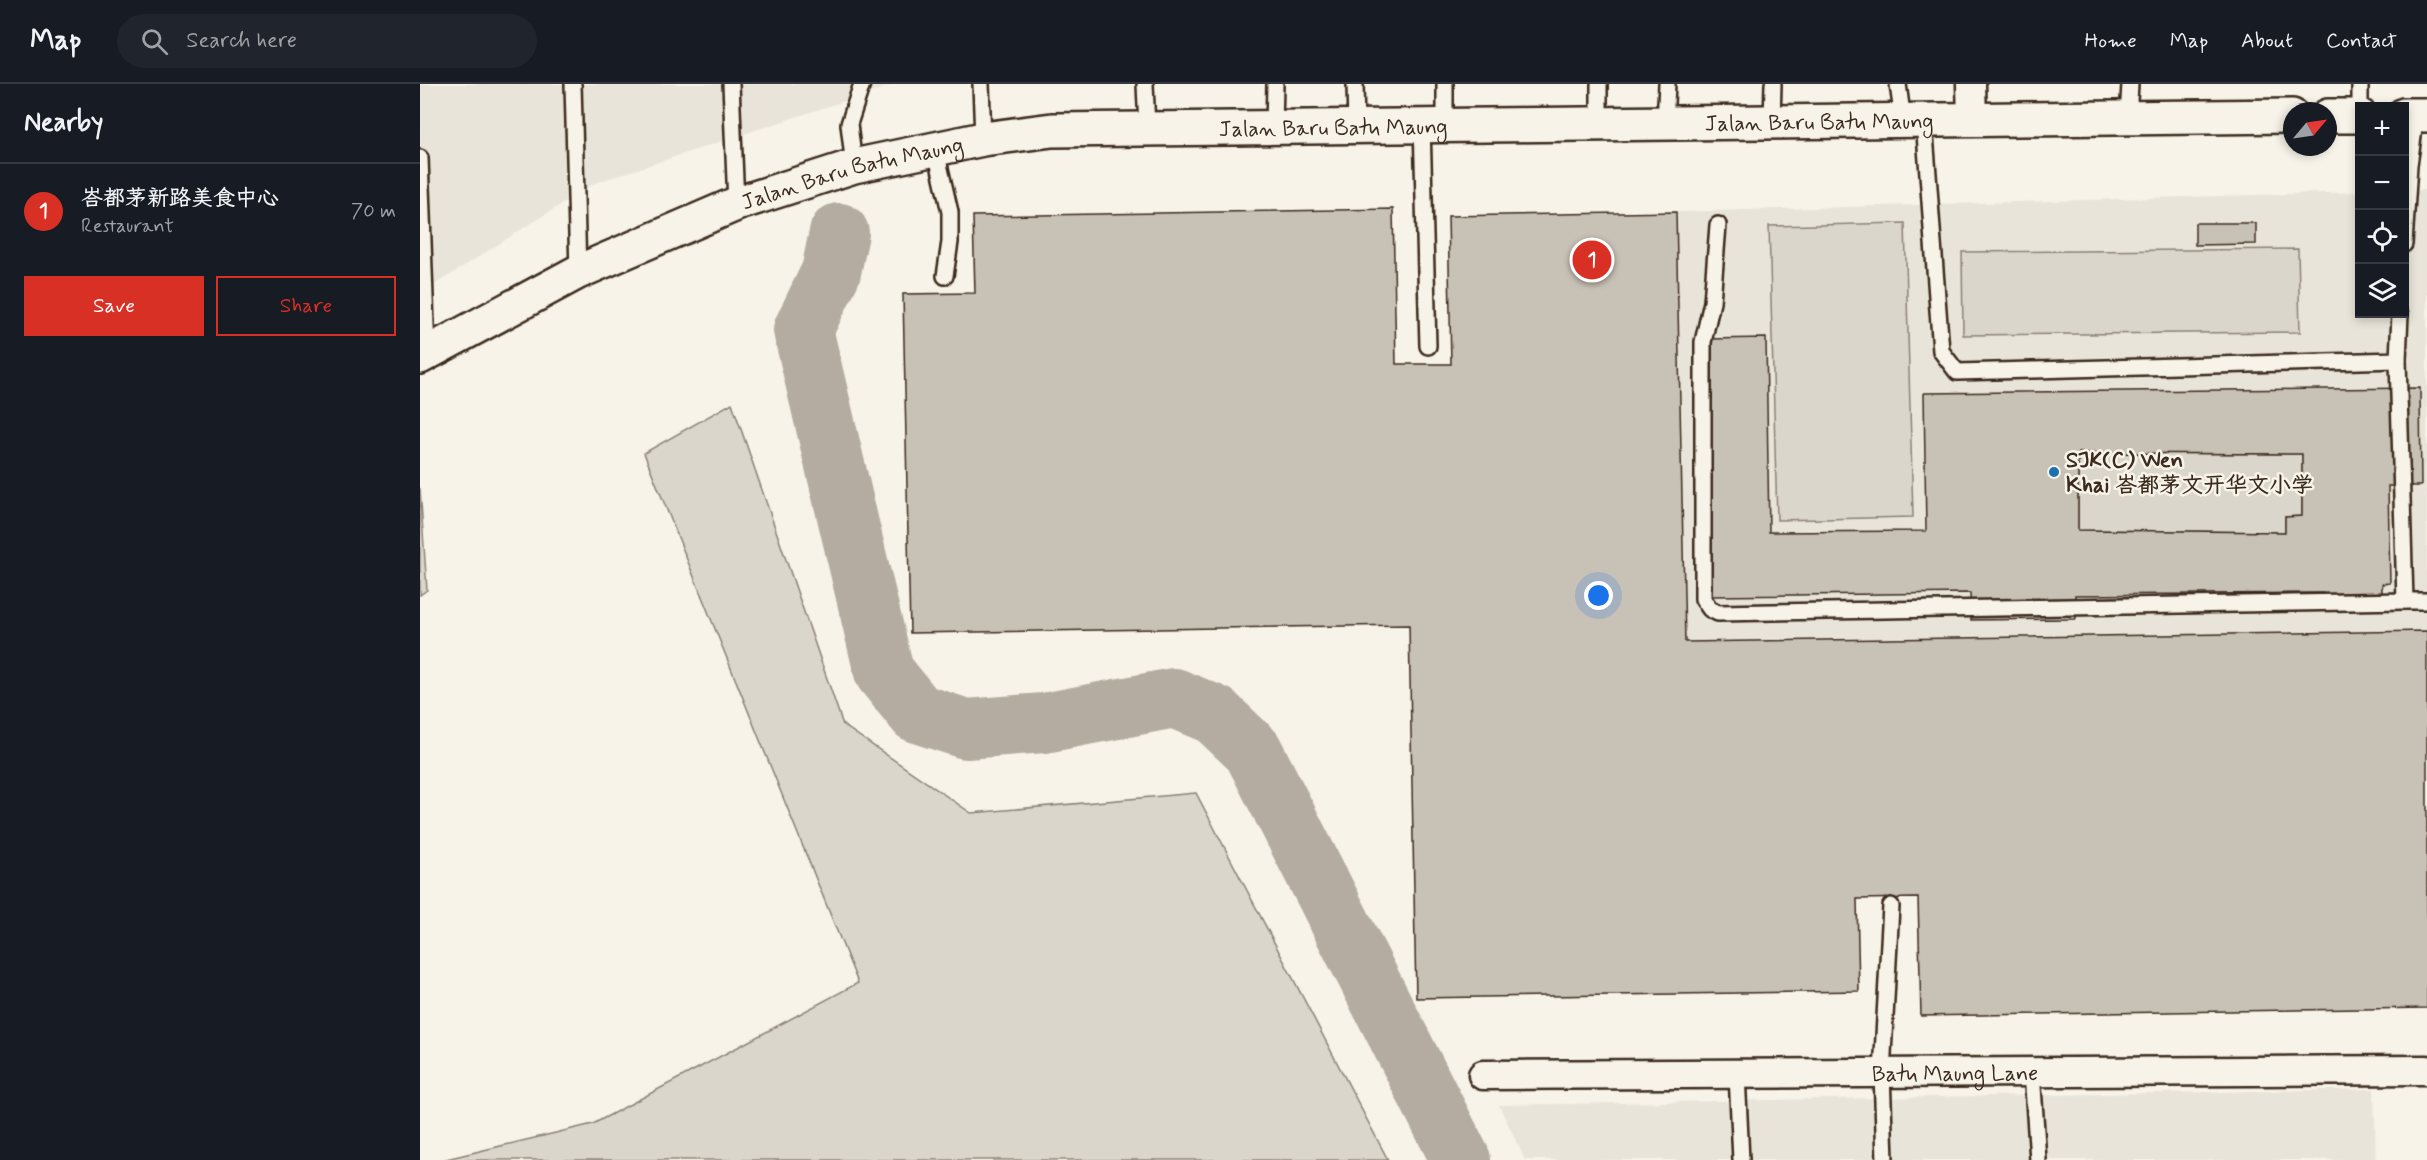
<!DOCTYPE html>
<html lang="en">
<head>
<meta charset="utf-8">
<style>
	body { margin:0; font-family:Mynerve,"LXGW WenKai TC",sans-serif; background:#20242c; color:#f1f3f6 }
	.controls { position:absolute; right:18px; top:18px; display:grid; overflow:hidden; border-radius:0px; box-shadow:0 3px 9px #0003 }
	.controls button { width:54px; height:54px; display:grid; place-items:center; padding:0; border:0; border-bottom:2px solid #363941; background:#171b24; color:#f1f3f6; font:30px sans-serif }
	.compass { position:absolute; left:1863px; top:18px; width:54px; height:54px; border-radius:50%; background:#171b24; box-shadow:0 3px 9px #0003; rotate:61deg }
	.you { position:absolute; left:1179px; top:512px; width:21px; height:21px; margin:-15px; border:4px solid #fff; border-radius:50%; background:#1a73e8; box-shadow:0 0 0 9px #1a73e833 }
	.badge { display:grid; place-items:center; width:39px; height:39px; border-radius:50%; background:#d93025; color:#fff; font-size:20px; font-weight:700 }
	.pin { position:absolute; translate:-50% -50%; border:3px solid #fff; box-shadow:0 2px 6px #0006 }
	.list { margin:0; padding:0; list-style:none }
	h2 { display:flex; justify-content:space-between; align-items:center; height:78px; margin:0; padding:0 24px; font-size:26px }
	h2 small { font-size:20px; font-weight:400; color:#9ea1a6 }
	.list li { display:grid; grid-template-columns:39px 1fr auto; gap:18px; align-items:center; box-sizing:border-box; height:96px; padding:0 24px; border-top:2px solid #363941 }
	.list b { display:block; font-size:22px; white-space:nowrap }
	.list p { margin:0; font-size:20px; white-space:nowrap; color:#9ea1a6 }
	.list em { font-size:20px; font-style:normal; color:#9ea1a6 }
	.actions { display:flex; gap:12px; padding:18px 24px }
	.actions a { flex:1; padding:14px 0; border:2px solid #d93025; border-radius:0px; text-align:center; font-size:21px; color:#d93025 }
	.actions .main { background:#d93025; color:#fff }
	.icon { flex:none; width:33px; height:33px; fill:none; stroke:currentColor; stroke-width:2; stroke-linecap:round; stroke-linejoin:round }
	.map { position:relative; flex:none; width:2007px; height:1076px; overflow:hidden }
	header { display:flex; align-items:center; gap:36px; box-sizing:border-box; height:84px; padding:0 30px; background:#171b24; border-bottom:2px solid #363941 }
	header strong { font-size:28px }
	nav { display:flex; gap:33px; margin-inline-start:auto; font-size:21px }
	.search { width:420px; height:54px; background:#20242c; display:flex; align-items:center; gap:15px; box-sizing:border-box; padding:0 21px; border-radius:33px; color:#9ea1a6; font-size:22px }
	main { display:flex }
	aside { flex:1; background:#171b24 }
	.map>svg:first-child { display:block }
</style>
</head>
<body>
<header>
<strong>Map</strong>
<div class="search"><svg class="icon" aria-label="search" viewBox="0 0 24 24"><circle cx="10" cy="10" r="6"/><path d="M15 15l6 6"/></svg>Search here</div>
<nav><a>Home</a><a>Map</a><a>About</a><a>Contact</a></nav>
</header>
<main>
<aside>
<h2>Nearby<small></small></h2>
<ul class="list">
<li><span class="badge">1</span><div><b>峇都茅新路美食中心</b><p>Restaurant</p></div><em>70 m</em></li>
</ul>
<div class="actions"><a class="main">Save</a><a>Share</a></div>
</aside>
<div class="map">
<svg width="2007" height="1076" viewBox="0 0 2007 1076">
	<rect width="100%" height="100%" fill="#f7f3e8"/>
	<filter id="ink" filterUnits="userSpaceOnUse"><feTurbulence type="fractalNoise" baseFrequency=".0167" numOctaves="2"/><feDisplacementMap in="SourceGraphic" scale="12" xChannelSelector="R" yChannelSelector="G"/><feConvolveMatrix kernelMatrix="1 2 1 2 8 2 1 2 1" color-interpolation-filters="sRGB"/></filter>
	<g filter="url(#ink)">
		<g fill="#e9e4d9">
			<polygon points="0,0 476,0 175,99 0,210"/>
			<polygon points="1985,106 2007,106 2007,547 1265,558 1256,128 1939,108 1940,230 1984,230"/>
			<polygon points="1954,1005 1956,1076 1105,1076 1079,1021"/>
		</g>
		<g fill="#dbd6cb" stroke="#8b8074" stroke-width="1.5">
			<polygon points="1485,139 1493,433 1357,436 1349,142"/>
			<polygon points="1878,165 1880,248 1543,251 1542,168"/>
			<polygon points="312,319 423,641 551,729 776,709 968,1076 22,1076 173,1040 438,899 224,369"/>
			<polygon points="1658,369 1882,370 1882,432 1865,433 1865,448 1658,446"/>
			<polygon points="0,404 7,506 0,511"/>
		</g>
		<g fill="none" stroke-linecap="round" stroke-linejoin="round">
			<polyline stroke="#b4aca0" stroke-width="60" points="419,149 411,188 383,246 464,588 497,629 546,645 624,639 754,614 795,631 833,667 1041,1076"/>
		</g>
		<g fill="#c8c1b6" stroke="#3b2a1e" stroke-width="1.5" fill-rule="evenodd">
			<polygon points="973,125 976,280 1031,280 1028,132 1256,128 1265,558 2007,547 2007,924 1501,932 1498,814 1437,815 1439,907 996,914 989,541 490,549 483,210 555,209 553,132"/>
			<polygon points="1775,139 1836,139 1836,160 1775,161"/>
			<path d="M1346 254 1349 448 1506 447 1504 309 2000 304 2001 402H1968L1970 499 1962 500V519L1903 520V509L1655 511 1656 535 1551 536 1550 509 1292 512 1288 255ZM1658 369 1882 370V432L1865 433V448L1658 446Z"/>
		</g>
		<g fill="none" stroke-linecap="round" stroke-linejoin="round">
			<g stroke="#3b2a1e" stroke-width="20">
				<g id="lane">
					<polyline points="153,0 158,188"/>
					<polyline points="311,0 316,120"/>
					<polyline points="561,0 563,55"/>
					<polyline points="725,0 727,44"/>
					<polyline points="935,0 936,42"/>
					<polyline points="1179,0 1179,40"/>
					<polyline points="1478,0 1483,37"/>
					<polyline points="1940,0 1940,22"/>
					<polyline points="1708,34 1710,0"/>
					<polyline points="1504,36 1521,267 1537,288 1978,276 1980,230"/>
					<polyline points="1352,38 1353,0"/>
					<polyline points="1245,39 1247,0"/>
					<polyline points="1002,41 1008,262"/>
					<polyline points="1025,41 1025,0"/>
					<polyline points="854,43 855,0"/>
					<polyline points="515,63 530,128 530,158 525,192"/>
					<polyline points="0,74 7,269"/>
					<polyline points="434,82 429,40 442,0"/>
					<polyline points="1298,141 1292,218 1283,258 1283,515 1290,525 1298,529 1985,517 1978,276"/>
					<polyline points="1984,160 1989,81 1996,31"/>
					<polyline points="1985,517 2007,517"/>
					<polyline points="1612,988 1618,1076"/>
					<polyline points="1317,990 1321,1076"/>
					<polyline points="1465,1076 1462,989 1471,822"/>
				</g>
			</g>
			<g stroke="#3b2a1e" stroke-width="33">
				<g id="street">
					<polyline points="1551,0 1552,36"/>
					<path id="s1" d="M1063 991 2007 986"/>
				</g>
			</g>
			<g stroke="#3b2a1e" stroke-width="38">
				<g id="secondary">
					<polyline points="1984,31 2007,31"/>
					<polyline points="1908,32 1940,32"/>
					<path id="s2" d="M0 273 158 188 316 120 434 82 563 55 632 46 1872 32"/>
				</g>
			</g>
			<use href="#lane" stroke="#f7f3e8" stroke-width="15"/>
			<use href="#street" stroke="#f7f3e8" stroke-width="28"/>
			<use href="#secondary" stroke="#f7f3e8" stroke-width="33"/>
		</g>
	</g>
	<circle fill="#1f6fb2" stroke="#f7f3e8" stroke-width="2" cx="1634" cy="388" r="6"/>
	<g text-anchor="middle" stroke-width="5" stroke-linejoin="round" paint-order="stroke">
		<g font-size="22" fill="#3b2a1e" stroke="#f7f3e8">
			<text dy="8" stroke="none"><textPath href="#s2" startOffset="1444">Jalan Baru Batu Maung</textPath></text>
			<text dy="8" stroke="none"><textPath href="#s2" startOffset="958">Jalan Baru Batu Maung</textPath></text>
			<text dy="8" stroke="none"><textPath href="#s2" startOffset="472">Jalan Baru Batu Maung</textPath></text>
			<text dy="8" stroke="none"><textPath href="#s1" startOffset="472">Batu Maung Lane</textPath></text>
		</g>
		<g font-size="22" font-weight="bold" fill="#3b2a1e" stroke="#f7f3e8" text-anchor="start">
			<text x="1646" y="383">SJK(C) Wen<tspan x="1646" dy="25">Khai 峇都茅文开华文小学</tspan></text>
		</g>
	</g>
</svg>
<div class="controls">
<button>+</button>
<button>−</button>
<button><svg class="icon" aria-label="locate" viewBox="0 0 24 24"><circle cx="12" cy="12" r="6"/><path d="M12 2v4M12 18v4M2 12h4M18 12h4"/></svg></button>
<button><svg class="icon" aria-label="layers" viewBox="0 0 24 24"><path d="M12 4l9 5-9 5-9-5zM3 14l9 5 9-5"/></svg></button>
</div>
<svg class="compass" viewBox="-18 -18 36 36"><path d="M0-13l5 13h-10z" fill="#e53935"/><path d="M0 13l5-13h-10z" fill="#9ea1a6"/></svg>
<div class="you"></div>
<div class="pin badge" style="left:1172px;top:176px">1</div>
</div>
</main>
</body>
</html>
